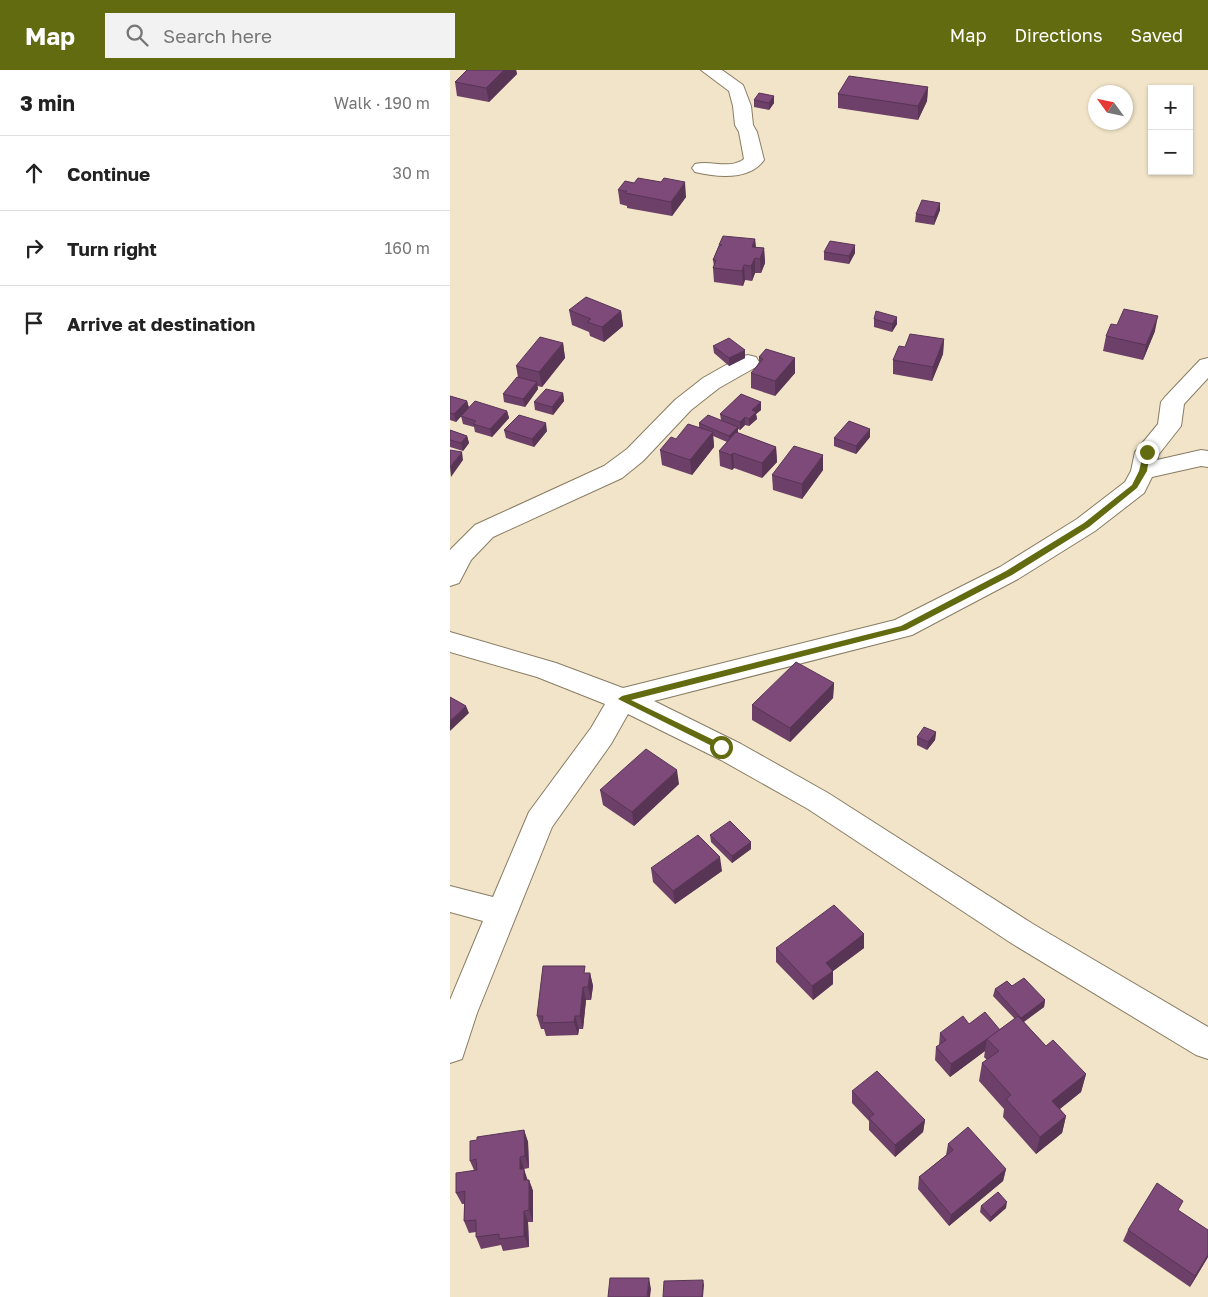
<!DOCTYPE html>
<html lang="en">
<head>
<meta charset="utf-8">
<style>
	body { margin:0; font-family:"Golos Text",sans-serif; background:#f2f2f2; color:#222 }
	.controls { position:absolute; right:15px; top:15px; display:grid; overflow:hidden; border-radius:0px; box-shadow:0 1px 4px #0004 }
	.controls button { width:45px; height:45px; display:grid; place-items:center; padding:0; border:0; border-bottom:1px solid #e0e0e0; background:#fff; color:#222; font:25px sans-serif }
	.compass { position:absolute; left:638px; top:15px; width:45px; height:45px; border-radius:50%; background:#fff; box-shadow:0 1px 4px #0004; rotate:303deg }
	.stop { position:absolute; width:15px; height:15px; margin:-11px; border:4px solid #626b10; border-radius:50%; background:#fff }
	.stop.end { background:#626b10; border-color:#fff; box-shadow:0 1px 5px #0008 }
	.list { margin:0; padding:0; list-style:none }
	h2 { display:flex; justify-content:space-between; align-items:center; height:65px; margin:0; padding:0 20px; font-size:21px }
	h2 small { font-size:16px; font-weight:400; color:#767676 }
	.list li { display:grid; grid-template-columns:32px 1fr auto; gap:15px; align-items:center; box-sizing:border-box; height:75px; padding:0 20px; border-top:1px solid #e0e0e0 }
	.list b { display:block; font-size:19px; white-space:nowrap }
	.list em { font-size:16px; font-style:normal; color:#767676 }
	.icon { flex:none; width:28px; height:28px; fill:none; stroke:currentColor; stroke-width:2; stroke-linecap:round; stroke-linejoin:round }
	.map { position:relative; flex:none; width:758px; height:1227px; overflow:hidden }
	header { display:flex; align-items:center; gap:30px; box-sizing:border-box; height:70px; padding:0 25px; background:#626b10; color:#fff }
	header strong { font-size:24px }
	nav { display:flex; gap:28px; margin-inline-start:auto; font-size:18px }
	.search { width:350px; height:45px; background:#f2f2f2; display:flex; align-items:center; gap:12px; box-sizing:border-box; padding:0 18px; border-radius:0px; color:#767676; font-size:19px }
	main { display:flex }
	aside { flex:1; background:#fff }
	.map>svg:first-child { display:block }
</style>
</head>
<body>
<header>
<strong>Map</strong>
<div class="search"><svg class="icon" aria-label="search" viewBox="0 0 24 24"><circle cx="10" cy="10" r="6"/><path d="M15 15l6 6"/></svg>Search here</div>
<nav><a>Map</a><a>Directions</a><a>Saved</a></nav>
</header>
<main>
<aside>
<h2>3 min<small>Walk · 190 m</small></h2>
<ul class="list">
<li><svg class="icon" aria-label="ahead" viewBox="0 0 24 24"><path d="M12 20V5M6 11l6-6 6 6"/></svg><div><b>Continue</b></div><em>30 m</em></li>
<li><svg class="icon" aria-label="right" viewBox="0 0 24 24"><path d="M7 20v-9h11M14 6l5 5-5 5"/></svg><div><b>Turn right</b></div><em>160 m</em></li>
<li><svg class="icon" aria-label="arrive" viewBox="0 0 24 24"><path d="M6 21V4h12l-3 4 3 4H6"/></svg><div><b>Arrive at destination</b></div></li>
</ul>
</aside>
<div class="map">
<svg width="758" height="1227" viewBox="0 0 758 1227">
	<rect width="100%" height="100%" fill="#f1e4c8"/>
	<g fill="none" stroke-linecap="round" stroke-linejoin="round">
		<g stroke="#887c63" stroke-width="2">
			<g id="minor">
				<path d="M251 0H272L293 15 301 36 303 55 307 62 314 90C299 111 267 107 245 102L242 98 245 94C262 90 279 100 294 89L289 62 285 55 283 36 279 21Z"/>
				<polygon points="298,285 306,287 309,292 306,297 269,318 241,340 193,391 172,408 43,467 21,490 9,513 0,516 0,480 25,455 154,396 177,379 225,330 253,308 290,287"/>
				<polygon points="758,288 758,308 734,334 731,356 709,384 707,390 751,380 758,381 758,397 751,396 702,407 694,423 645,461 568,509 462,565 204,631 291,674 378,723 583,854 758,957 758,989 746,985 561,873 358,739 271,690 178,644 161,674 102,757 27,943 12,989 0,993 0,930 33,851 0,842 0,816 43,827 79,742 141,658 155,634 87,607 0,582 0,562 106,593 173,618 445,550 550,497 627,449 675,412 681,401 685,382 708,354 711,332 715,327 750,290"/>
			</g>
		</g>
		<use href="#minor" fill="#fff" fill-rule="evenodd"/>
	</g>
	<g fill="#6c4068">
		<polygon points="17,0 66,0 67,4 39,32 7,26 5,12"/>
		<polygon points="478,17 477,31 468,50 388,38 388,24"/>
		<polygon points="324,26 324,33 319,40 304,37 304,30"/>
		<polygon points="168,120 236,127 222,146 177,138 177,136 170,134"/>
		<polygon points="490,133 490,140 484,155 465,152 466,144"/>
		<polygon points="305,169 306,177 314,178 315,193 311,203 305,203 302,211 295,210 293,216 264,212 263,198 264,196 263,190 269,175"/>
		<polygon points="374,182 405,183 399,194 374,190"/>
		<polygon points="119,240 171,241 173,256 154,272 140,266 139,262 122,255"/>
		<polygon points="424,249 447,254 442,262 424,257"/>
		<polygon points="705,261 693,290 653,281 656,266"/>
		<polygon points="494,269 493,284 482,311 443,304 443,290 455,277"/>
		<polygon points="113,273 115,288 92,317 87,316 88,319 75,337 54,332 53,324 68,307 66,296"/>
		<polygon points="263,276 295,288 279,296 264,283"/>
		<polygon points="309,287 345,288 345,303 325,326 301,318 301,303 309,293"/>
		<polygon points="113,323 114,331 103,345 85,340 84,332"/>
		<polygon points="0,326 17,331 19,338 57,341 59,348 42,367 25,362 24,357 13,354 11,346 6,352 0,350"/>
		<polygon points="311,332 311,340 306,344 307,349 299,356 295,355 290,360 288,359 288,363 326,377 327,392 312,408 284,398 282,400 270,396 269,381 277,372 263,366 264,377 242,405 212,395 210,380 226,369 249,357 249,353 271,350 270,344"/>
		<polygon points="0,360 17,366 19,373 13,381 0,377"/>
		<polygon points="54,360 97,361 84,377 56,368"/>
		<polygon points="420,367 406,384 384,376 384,368"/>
		<polygon points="373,400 352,429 323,420 322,405"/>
		<polygon points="384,613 383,628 340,672 302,650 302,635"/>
		<polygon points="486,662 485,670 477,680 467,675 467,667"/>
		<polygon points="229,714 184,756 153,735 150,720"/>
		<polygon points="260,765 301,772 301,779 282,793 261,772"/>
		<polygon points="201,798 272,801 225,834 203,812"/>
		<polygon points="414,864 414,878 383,901 383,914 363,930 326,892 326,878"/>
		<polygon points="136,903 140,903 143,916 141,930 136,930 133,959 129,959 128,965 96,966 94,959 91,959 87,946"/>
		<polygon points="562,916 595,930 594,937 574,952 596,976 636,1004 631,1022 610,1039 616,1046 612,1063 586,1084 553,1047 554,1039 529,1011 532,993 537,990 534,987 535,981 500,1007 485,990 486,977 489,975 490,963 519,954 550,959 565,949 543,926 545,919"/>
		<polygon points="402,1021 475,1050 473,1062 445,1087 419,1060 419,1051 402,1033"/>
		<polygon points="74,1060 78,1072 79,1098 74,1099 74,1100 77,1110 79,1110 83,1121 83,1152 78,1152 79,1177 53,1181 51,1175 31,1179 26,1167 26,1162 19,1163 14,1151 14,1134 12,1134 6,1123 24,1100 20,1091"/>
		<polygon points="498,1074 556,1099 553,1111 499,1156 468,1119 469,1107 496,1085"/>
		<polygon points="531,1136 556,1138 540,1152 530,1142"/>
		<polygon points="729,1141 758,1160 758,1187 740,1217 673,1171 678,1160"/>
	</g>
	<g fill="#583455">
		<polygon points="54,0 66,0 67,4 39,32 36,18"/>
		<polygon points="478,17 477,31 468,50 468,36"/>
		<polygon points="324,26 324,33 319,40 319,33"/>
		<polygon points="235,112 236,127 222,146 221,132"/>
		<polygon points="490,133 490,140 484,155 484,147"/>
		<polygon points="305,169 306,184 302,177"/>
		<polygon points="405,175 405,183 399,194 399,186"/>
		<polygon points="314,178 315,193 311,203 310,189"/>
		<polygon points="305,188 305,203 302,211 301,196"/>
		<polygon points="294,195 295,210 293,216 292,201"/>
		<polygon points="171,241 173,256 154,272 152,257"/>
		<polygon points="708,246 705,261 693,290 696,275"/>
		<polygon points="447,247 447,254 442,262 442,254"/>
		<polygon points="494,269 493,284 482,311 483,297"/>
		<polygon points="113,273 115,288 92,317 89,302"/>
		<polygon points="295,280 295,288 279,296 279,288"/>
		<polygon points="345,288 345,303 325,326 325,311"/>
		<polygon points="87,312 88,319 75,337 73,329"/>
		<polygon points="113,323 114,331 103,345 102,337"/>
		<polygon points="17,331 19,338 6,352 4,344"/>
		<polygon points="311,332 311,340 306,344 307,349 299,356 299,349 302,340"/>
		<polygon points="57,341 59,348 42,367 40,359"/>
		<polygon points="295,347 295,355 290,360 290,352"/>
		<polygon points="96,353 97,361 84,377 82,369"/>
		<polygon points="288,357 288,365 280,373 279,366"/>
		<polygon points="420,359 420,367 406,384 406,376"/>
		<polygon points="263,362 264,377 242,405 240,390"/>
		<polygon points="17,366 19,373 13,381 11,373"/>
		<polygon points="326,377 327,392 312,408 312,393"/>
		<polygon points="12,382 13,390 1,407 0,397"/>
		<polygon points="283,383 284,398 282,400 281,385"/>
		<polygon points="373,385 373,400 352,429 352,414"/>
		<polygon points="384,613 383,628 340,672 340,658"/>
		<polygon points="16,636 19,643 0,661 0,651"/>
		<polygon points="486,662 485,670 477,680 478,672"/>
		<polygon points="227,700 229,714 184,756 182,742"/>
		<polygon points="301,772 301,779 282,793 282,786"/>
		<polygon points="270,787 272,801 225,834 223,821"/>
		<polygon points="414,864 414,878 383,901 383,914 363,930 362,916 376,893"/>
		<polygon points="140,903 143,916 141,930 138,917"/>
		<polygon points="133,917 136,930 133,959 130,946"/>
		<polygon points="595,930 594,937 570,954 571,948"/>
		<polygon points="125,946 129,959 128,965 124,952"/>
		<polygon points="537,969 535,981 500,1007 501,994"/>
		<polygon points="636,1004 631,1022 598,1048 602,1031"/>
		<polygon points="616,1046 612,1063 586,1084 590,1067"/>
		<polygon points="475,1050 473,1062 445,1087 445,1075"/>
		<polygon points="74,1060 78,1072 79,1098 75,1086"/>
		<polygon points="70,1087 78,1111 74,1110 70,1099"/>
		<polygon points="556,1099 553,1111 499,1156 501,1145"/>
		<polygon points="79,1110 83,1121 83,1152 79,1140"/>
		<polygon points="557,1132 556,1138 540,1152 541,1147"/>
		<polygon points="74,1141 78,1152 79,1177 74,1166"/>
		<polygon points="758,1185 758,1187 740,1217 745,1206"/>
		<polygon points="199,1208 201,1219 200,1227 197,1227"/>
		<polygon points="253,1210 254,1215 253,1227 252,1227"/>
	</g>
	<g fill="#7d4a79" stroke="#583455">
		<polygon points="17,0 54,0 36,18 5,12"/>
		<polygon points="399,6 478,17 468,36 388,24"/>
		<polygon points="309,23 324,26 319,33 304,30"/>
		<polygon points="188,108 211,112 214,108 235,112 221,132 175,123 177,121 168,120 175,111 184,113"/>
		<polygon points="472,130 490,133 484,147 466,144"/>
		<polygon points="273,166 305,169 302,177 314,178 310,189 305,188 301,196 294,195 292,201 263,198 266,190 263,190 269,176 272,175 269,175"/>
		<polygon points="380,171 405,175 399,186 374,182"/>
		<polygon points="136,227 171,241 152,257 137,252 141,249 119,240"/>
		<polygon points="674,239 708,246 696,275 656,266 661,254 667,255"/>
		<polygon points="426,241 447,247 442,254 424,249"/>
		<polygon points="460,264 494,269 483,297 443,290 449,276 455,277"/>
		<polygon points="90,267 113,273 89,302 66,296"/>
		<polygon points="279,268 295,280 279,288 263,276"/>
		<polygon points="316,279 345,288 325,311 301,303 313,289 309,287"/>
		<polygon points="67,307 87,312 73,329 53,324"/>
		<polygon points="96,319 113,323 102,337 84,332"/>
		<polygon points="291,324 311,332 302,340 306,342 299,349 295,347 290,352 270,344"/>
		<polygon points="0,326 17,331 4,344 0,343"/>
		<polygon points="25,331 57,341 40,359 23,354 26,351 11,346"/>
		<polygon points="69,345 96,353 82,369 54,360"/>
		<polygon points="258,345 288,357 279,366 249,353"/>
		<polygon points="399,351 420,359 406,376 384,368"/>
		<polygon points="238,354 263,362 240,390 210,380 221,367 226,369"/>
		<polygon points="0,360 17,366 11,373 0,370"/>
		<polygon points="286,362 326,377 312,393 283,383 281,385 269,381"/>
		<polygon points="344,376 373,385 352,414 322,405"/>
		<polygon points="0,380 12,382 0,397"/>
		<polygon points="346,592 384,613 340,658 302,635"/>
		<polygon points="0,627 16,636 0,651"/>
		<polygon points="474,657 486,662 478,672 467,667"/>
		<polygon points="196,679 227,700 182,742 150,720"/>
		<polygon points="280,751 301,772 282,786 260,765"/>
		<polygon points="248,765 270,787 223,821 201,798"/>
		<polygon points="384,835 414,864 376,893 383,901 362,916 326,878"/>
		<polygon points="93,896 135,896 134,903 140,903 138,917 133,917 130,946 125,946 124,952 92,953 93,946 87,946"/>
		<polygon points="574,908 595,930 571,948 545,919 557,911 562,916"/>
		<polygon points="535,942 550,960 501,994 486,977 496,970 490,963 513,946 519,954"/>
		<polygon points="568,946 596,976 603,970 636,1004 602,1031 616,1046 590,1067 556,1029 561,1025 532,993 549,981 537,969"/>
		<polygon points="427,1001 475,1050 445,1075 419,1048 424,1044 402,1021"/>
		<polygon points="518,1057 556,1099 501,1145 469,1107 503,1080 498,1074"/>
		<polygon points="74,1060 75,1086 70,1087 70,1099 74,1099 74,1110 79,1110 79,1140 74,1141 74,1166 49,1169 49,1164 26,1167 26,1150 14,1151 15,1121 6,1123 6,1103 27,1100 26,1089 20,1091 20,1071 27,1070 27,1067"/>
		<polygon points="707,1113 733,1131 728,1140 758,1160 758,1185 745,1206 678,1160"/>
		<polygon points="548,1122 557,1132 541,1147 531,1136"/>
		<polygon points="160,1208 199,1208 197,1227 158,1227"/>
		<polygon points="253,1210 252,1227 213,1227 214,1211"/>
	</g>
	<polygon fill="#626b10" points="694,380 700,382 697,401 687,418 639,457 562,505 456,560 181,630 274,675 274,679 268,679 168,629 172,626 451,556 556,501 634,453 682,415 689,401"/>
</svg>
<div class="controls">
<button>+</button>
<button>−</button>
</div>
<svg class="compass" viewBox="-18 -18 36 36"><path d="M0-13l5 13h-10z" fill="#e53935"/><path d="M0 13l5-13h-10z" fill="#767676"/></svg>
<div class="stop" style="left:271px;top:677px"></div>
<div class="stop end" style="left:697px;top:382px"></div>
</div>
</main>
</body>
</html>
